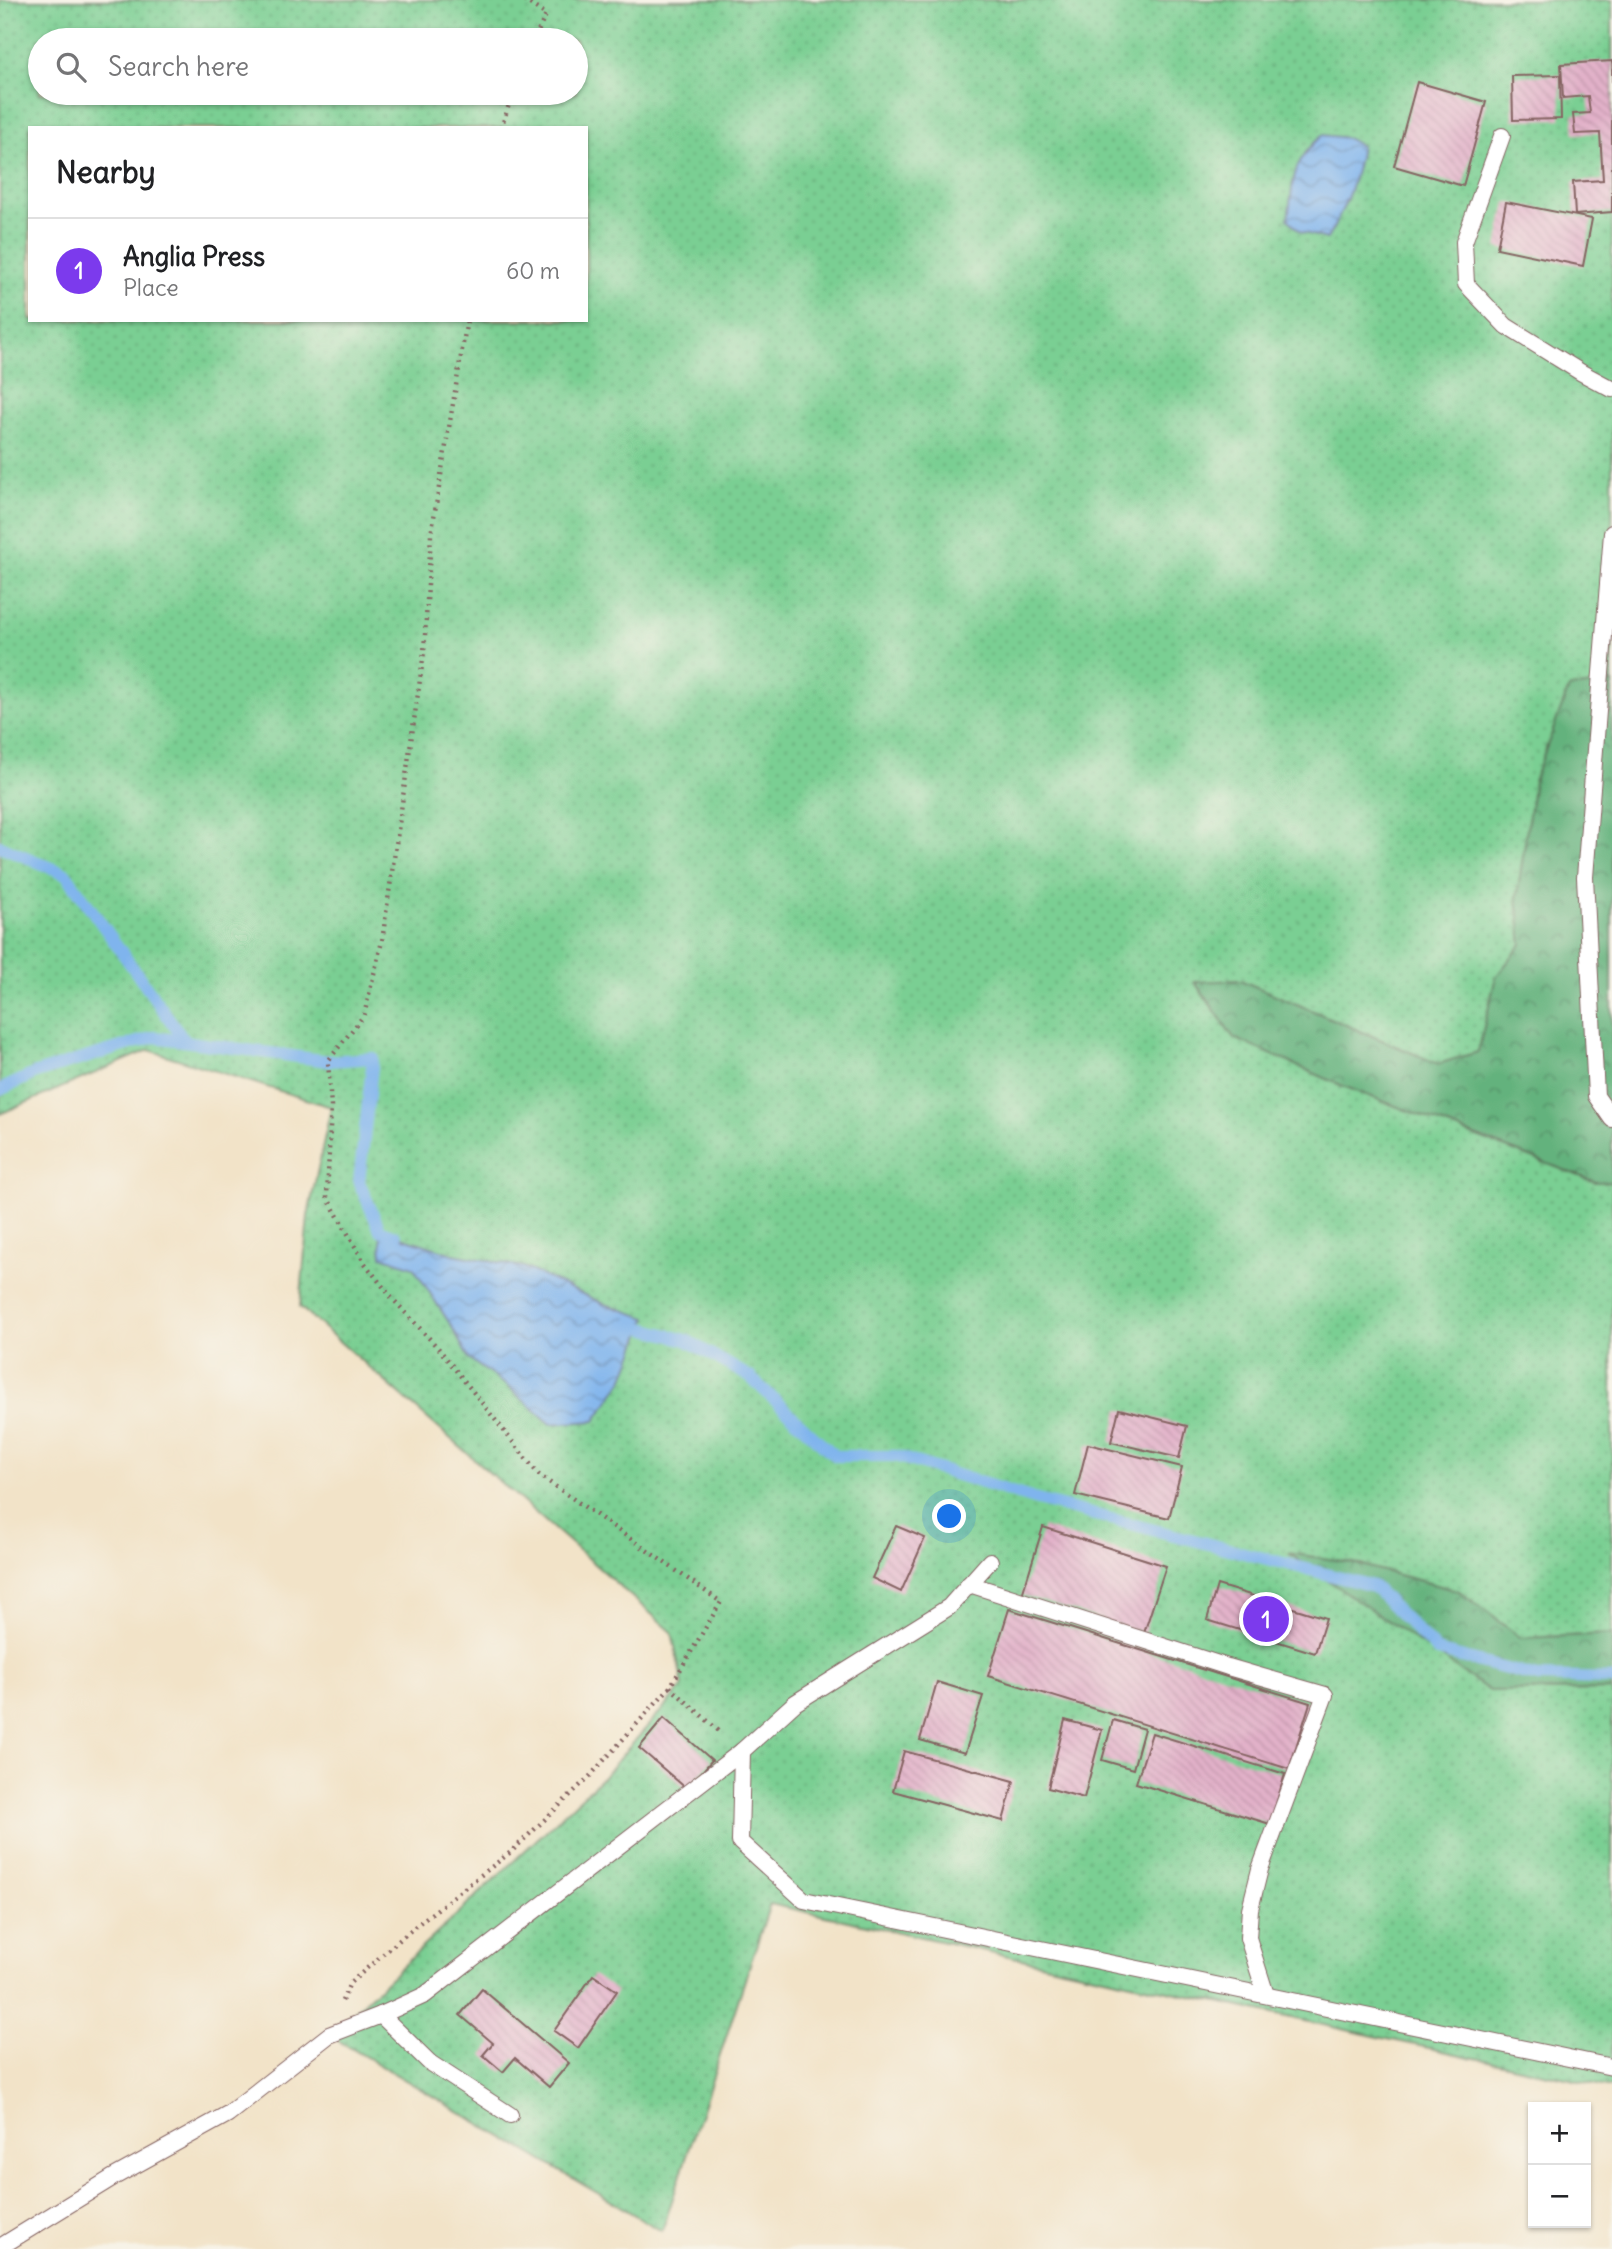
<!DOCTYPE html>
<html lang="en">
<head>
<meta charset="utf-8">
<style>
	body { margin:0; font-family:Delius,sans-serif; background:#f2f2f2; color:#202124 }
	.controls { position:absolute; right:21px; bottom:21px; display:grid; overflow:hidden; border-radius:0px; box-shadow:0 2px 5px #0004 }
	.controls button { width:63px; height:63px; display:grid; place-items:center; padding:0; border:0; border-bottom:2px solid #e0e0e0; background:#fff; color:#202124; font:35px sans-serif }
	.you { position:absolute; left:950px; top:1517px; width:24px; height:24px; margin:-18px; border:5px solid #fff; border-radius:50%; background:#1a73e8; box-shadow:0 0 0 10px #1a73e833 }
	.badge { display:grid; place-items:center; width:46px; height:46px; border-radius:50%; background:#7c3aed; color:#fff; font-size:23px; font-weight:700 }
	.pin { position:absolute; translate:-50% -50%; border:4px solid #fff; box-shadow:0 2px 7px #0006 }
	.list { margin:0; padding:0; list-style:none }
	h2 { display:flex; justify-content:space-between; align-items:center; height:91px; margin:0; padding:0 28px; font-size:30px }
	h2 small { font-size:23px; font-weight:400; color:#757577 }
	.list li { display:grid; grid-template-columns:46px 1fr auto; gap:21px; align-items:center; box-sizing:border-box; height:105px; padding:0 28px; border-top:2px solid #e0e0e0 }
	.list b { display:block; font-size:26px; white-space:nowrap }
	.list p { margin:0; font-size:23px; white-space:nowrap; color:#757577 }
	.list em { font-size:23px; font-style:normal; color:#757577 }
	.icon { flex:none; width:38px; height:38px; fill:none; stroke:currentColor; stroke-width:2; stroke-linecap:round; stroke-linejoin:round }
	.map { position:relative; flex:none; width:1612px; height:2249px; overflow:hidden }
	.search { position:absolute; background:#fff; box-shadow:0 2px 5px #0004; left:28px; top:28px; width:560px; height:77px; display:flex; align-items:center; gap:18px; box-sizing:border-box; padding:0 24px; border-radius:38px; color:#757577; font-size:26px }
	.panel { position:absolute; background:#fff; box-shadow:0 2px 5px #0004; left:28px; top:126px; width:560px; height:196px; border-radius:0px }
	.map>svg:first-child { display:block }
</style>
</head>
<body>
<div class="map">
<svg width="1612" height="2249" viewBox="0 0 1612 2249">
	<defs>
		<pattern id="grass-dots" width="8" height="8" patternUnits="userSpaceOnUse" patternTransform="scale(1.75)"><rect width="8" height="8" fill="#7acf93"/><path d="M2 2h.1M6 6h.1" fill="none" stroke="#6bb17f" stroke-width="1.8" stroke-linecap="round"/></pattern>
		<pattern id="forest-crowns" width="20" height="18" patternUnits="userSpaceOnUse" patternTransform="scale(1.75)"><rect width="20" height="18" fill="#63b27d"/><path d="M2 6a3 3 0 1 1 6 0M12 15a3 3 0 1 1 6 0" fill="none" stroke="#549067"/></pattern>
		<pattern id="water-waves" width="16" height="10" patternUnits="userSpaceOnUse" patternTransform="scale(1.75)"><rect width="16" height="10" fill="#7fb4ed"/><path d="M0 5q4-4 8 0t8 0" fill="none" stroke="#6a92c0"/></pattern>
		<pattern id="building-back-hatch" width="6" height="6" patternUnits="userSpaceOnUse" patternTransform="scale(1.75)"><rect width="6" height="6" fill="#e2b1c9"/><path d="M-1 5l2 2M0 0l6 6M5-1l2 2" fill="none" stroke="#c398ad"/></pattern>
	</defs>
	<rect width="100%" height="100%" fill="#f7f3e8"/>
	<filter id="ink" filterUnits="userSpaceOnUse"><feTurbulence type="fractalNoise" baseFrequency=".0143" numOctaves="2"/><feDisplacementMap in="SourceGraphic" scale="14" xChannelSelector="R" yChannelSelector="G"/><feConvolveMatrix kernelMatrix="1 2 1 2 8 2 1 2 1" color-interpolation-filters="sRGB"/></filter>
	<filter id="wash" filterUnits="userSpaceOnUse"><feTurbulence type="fractalNoise" baseFrequency=".00686" numOctaves="4" result="noise"/><feDisplacementMap in="SourceGraphic" scale="28" xChannelSelector="R" yChannelSelector="G"/><feGaussianBlur stdDeviation="1.57" result="paint"/><feColorMatrix in="noise" values="0 0 0 0 0 0 0 0 0 0 0 0 0 0 0 0 0 1.4 0 .05"/><feComposite in="paint" operator="in"/></filter>
	<g filter="url(#wash)">
		<rect width="100%" height="100%" fill="#f2e3c8"/>
		<path fill="url(#grass-dots)" stroke="#62775f" stroke-width="2" fill-rule="evenodd" d="M0 0H1612V811L1517 896 1522 944 1496 977 1478 1052 1438 1064 1240 980 1195 983 1234 1038 1343 1086 1595 1182 1612 1181V1634L1521 1638 1459 1591 1349 1562 1291 1554 1490 1691 1612 1690V2088L770 1904 662 2231 329 2035 603 1777 683 1686 672 1632 300 1307 308 1216 331 1107 149 1050 0 1114ZM40 40H576V93H40ZM30 128H586V320H30Z"/>
		<g fill="url(#forest-crowns)" stroke="#566854" stroke-width="2">
			<polygon points="1612,677 1612,1181 1596,1182 1343,1086 1234,1038 1195,982 1240,980 1438,1064 1478,1052 1496,977 1522,944 1517,897 1534,780 1569,688 1610,683"/>
			<polygon points="1288,1553 1349,1562 1459,1591 1521,1638 1612,1634 1612,1690 1490,1691"/>
		</g>
		<g fill="url(#water-waves)" stroke="#646a8c" stroke-width="2">
			<path d="M1322 135 1347 138 1361 146C1356 180 1345 209 1327 239L1301 232 1288 219C1294 178 1290 165 1322 135Z"/>
			<polygon points="380,1230 453,1254 524,1267 602,1303 647,1318 624,1378 595,1421 551,1424 506,1385 469,1359 452,1327 413,1267 382,1256"/>
		</g>
		<g fill="none" stroke-linecap="round" stroke-linejoin="round">
			<g stroke="#7fb4ed" stroke-width="12">
				<polyline points="0,846 66,874 185,1041"/>
				<polyline points="0,1090 36,1073 154,1037 328,1061 373,1058 359,1182 380,1230 396,1236"/>
				<polyline points="629,1324 686,1340 750,1377 835,1456 896,1456 1037,1500 1373,1586 1437,1651 1537,1677 1612,1679"/>
			</g>
		</g>
		<g id="blocks">
			<g fill="url(#building-back-hatch)">
				<polygon points="1612,61 1612,212 1575,215 1573,182 1603,180 1600,133 1575,134 1573,114 1590,113 1588,96 1563,98 1561,64"/>
				<polygon points="1560,75 1561,119 1513,120 1512,76"/>
				<polygon points="1417,82 1486,102 1463,186 1394,166"/>
				<polygon points="1506,202 1592,219 1583,266 1497,248"/>
				<polygon points="1119,1409 1187,1426 1179,1458 1111,1442"/>
				<polygon points="1088,1444 1182,1467 1169,1518 1075,1495"/>
				<polygon points="896,1526 925,1538 901,1592 872,1578"/>
				<polygon points="1043,1527 1166,1566 1144,1633 1022,1595"/>
				<polygon points="1217,1585 1326,1618 1315,1653 1207,1620"/>
				<polygon points="1009,1609 1310,1703 1289,1769 988,1676"/>
				<polygon points="937,1682 983,1696 965,1753 920,1740"/>
				<polygon points="664,1718 712,1760 687,1789 639,1748"/>
				<polygon points="1065,1720 1102,1730 1084,1798 1048,1788"/>
				<polygon points="1113,1720 1144,1729 1133,1769 1102,1760"/>
				<polygon points="1152,1733 1285,1774 1270,1824 1136,1783"/>
				<polygon points="904,1751 1014,1781 1003,1821 893,1791"/>
				<polygon points="593,1975 617,1991 578,2048 554,2031"/>
				<polygon points="482,1989 569,2063 549,2087 515,2058 503,2072 483,2055 493,2043 460,2015"/>
			</g>
		</g>
	</g>
	<g filter="url(#ink)">
		<use href="#blocks" fill-opacity="0" stroke="#856462" stroke-width="2"/>
		<g fill="none" stroke-linecap="round" stroke-linejoin="round">
			<g stroke="#856462" stroke-width="18">
				<g id="service">
					<polyline points="1502,136 1464,242 1466,284 1506,326 1582,373 1612,389"/>
					<polyline points="1612,533 1585,877 1596,1096 1612,1119"/>
					<polyline points="990,1561 949,1607 795,1703 742,1751 740,1842 804,1900 1612,2067"/>
					<polyline points="969,1584 1228,1667 1325,1695 1260,1869 1250,1909 1248,1938 1266,1995"/>
					<polyline points="381,2015 430,2063 510,2115"/>
					<polyline points="0,2247 112,2178 228,2114 329,2035 381,2015 425,1995 742,1751"/>
				</g>
			</g>
			<g stroke="#856462" stroke-width="4.5" stroke-dasharray="2 5" stroke-linecap="butt">
				<polyline points="524,0 546,15 534,40"/>
				<polyline points="501,128 513,93"/>
				<polyline points="670,1687 720,1732"/>
				<polyline points="342,2001 350,1983 418,1924 512,1851 590,1776 670,1687 721,1602 539,1475 439,1349 391,1297 364,1262 327,1197 331,1107 328,1061 364,1015 382,941 424,652 431,535 467,320"/>
			</g>
			<use href="#service" stroke="#fff" stroke-width="16"/>
		</g>
	</g>
</svg>
<div class="controls">
<button>+</button>
<button>−</button>
</div>
<div class="you"></div>
<div class="pin badge" style="left:1266px;top:1619px">1</div>
<div class="search"><svg class="icon" aria-label="search" viewBox="0 0 24 24"><circle cx="10" cy="10" r="6"/><path d="M15 15l6 6"/></svg>Search here</div>
<section class="panel">
<h2>Nearby<small></small></h2>
<ul class="list">
<li><span class="badge">1</span><div><b>Anglia Press</b><p>Place</p></div><em>60 m</em></li>
</ul>
</section>
</div>
</body>
</html>
